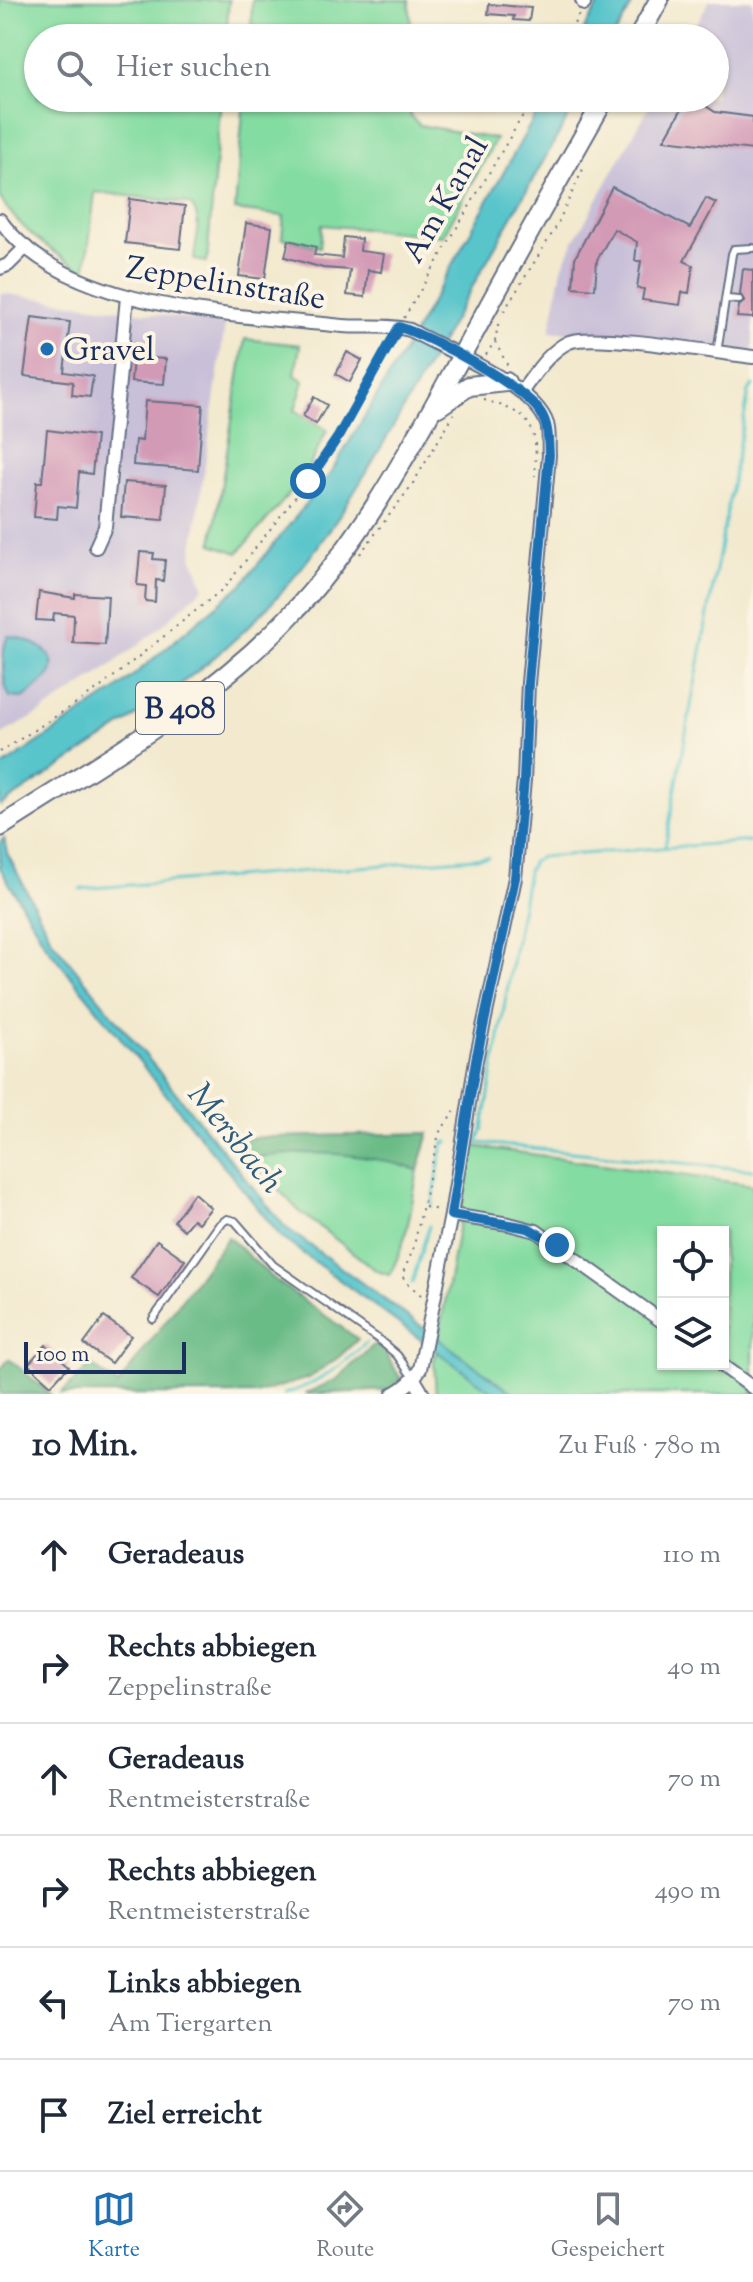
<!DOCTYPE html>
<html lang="de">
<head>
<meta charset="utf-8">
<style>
	body { margin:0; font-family:"Sorts Mill Goudy",serif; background:#f2f2f3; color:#1f2937 }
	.controls { position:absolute; right:24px; bottom:24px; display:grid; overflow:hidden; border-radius:0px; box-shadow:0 2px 6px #0004 }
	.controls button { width:72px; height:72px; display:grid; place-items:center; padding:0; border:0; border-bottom:2px solid #e0e1e3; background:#fff; color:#1f2937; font:40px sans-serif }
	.scale { position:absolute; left:24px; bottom:20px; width:162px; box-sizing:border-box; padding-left:8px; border:4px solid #1b2f5e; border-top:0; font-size:22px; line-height:28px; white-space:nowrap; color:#1b2f5e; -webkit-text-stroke:6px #fcf5e5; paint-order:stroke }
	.stop { position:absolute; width:24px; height:24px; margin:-18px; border:6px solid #1f6fb2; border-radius:50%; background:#fff }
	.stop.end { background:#1f6fb2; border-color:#fff; box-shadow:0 2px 8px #0008 }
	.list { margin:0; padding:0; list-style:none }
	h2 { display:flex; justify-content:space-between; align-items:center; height:104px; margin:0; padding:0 32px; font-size:34px }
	h2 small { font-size:26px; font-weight:400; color:#747a83 }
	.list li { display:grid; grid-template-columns:52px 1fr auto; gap:24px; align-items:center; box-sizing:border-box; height:112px; padding:0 32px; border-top:2px solid #e0e1e3 }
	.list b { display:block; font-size:30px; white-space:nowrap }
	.list p { margin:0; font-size:26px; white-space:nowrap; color:#747a83 }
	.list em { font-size:26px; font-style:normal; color:#747a83 }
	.icon { flex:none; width:44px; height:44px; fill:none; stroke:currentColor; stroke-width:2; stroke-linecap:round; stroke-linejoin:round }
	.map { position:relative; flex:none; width:753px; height:1394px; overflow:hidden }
	.search { position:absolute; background:#fff; box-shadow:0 2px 6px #0004; left:24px; right:24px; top:24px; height:88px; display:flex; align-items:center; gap:20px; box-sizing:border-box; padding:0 28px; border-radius:44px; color:#747a83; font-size:30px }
	.sheet { height:776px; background:#fff }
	nav { display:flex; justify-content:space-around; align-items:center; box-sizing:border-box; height:112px; border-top:2px solid #e0e1e3; background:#fff; font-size:22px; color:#747a83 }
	nav a { display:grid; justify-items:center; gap:4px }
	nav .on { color:#1f6fb2 }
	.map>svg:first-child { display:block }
</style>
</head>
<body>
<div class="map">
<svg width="753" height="1394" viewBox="0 0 753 1394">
	<rect width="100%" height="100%" fill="#fcf5e5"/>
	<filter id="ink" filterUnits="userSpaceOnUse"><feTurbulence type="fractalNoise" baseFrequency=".0125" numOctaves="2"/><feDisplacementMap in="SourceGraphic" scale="16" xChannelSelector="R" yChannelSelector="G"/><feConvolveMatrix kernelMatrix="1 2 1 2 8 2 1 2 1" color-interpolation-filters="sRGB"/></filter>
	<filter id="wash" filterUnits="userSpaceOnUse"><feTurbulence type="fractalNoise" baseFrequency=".006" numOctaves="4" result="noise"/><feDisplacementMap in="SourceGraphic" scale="32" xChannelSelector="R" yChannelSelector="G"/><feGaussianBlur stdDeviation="1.8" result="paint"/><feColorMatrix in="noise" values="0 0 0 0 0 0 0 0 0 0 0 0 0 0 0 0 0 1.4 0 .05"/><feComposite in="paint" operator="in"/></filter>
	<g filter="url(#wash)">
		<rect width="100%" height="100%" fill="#f2e9ce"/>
		<g fill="#c8bfd8">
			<polygon points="710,0 753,0 753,351 591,332 550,332 562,268 573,243 654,98 715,98 715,38 688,38"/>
			<polygon points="0,293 225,324 192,556 204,587 156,631 105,670 39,714 0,735"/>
		</g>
		<g fill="#83dca1" stroke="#4f8680" stroke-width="2" fill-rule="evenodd">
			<path d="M0 0H229L226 38H38V98H221L207 262 194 260C195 243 205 213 187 203L95 192 86 268 83 270C51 251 20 230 0 198Z"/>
			<polygon points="252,0 409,0 412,38 251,38"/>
			<polygon points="244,98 411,98 410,116 420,125 496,139 443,236 322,225 320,247 282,238 284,216 235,210"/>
			<polygon points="245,339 300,345 295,375 304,381 295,410 327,430 304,477 238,553 212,544"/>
			<path d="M473 1146 753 1185V1394H436L434 1363ZM663 1232H723V1364H663Z"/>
			<path d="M287 1153H350L383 1159 418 1170C411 1206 408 1243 389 1275L377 1271 299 1211 249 1158Z"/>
		</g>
		<g fill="#6abc87" stroke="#427672" stroke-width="2">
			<path d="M429 1133 418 1170C357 1151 311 1150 249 1158L232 1138Z"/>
			<polygon points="228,1237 274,1279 358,1339 339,1357 309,1378 255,1394 61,1394 91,1365 118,1385"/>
			<polygon points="376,1343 381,1346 401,1379 392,1390 305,1394 337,1379"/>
			<polygon points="9,1359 50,1394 0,1394 0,1370"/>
		</g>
		<g fill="#58c5cb" stroke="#3a7a94" stroke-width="2">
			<polygon points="601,0 635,0 613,38 579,38"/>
			<path d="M545 98H579C528 188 478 277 427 367 379 451 334 537 267 608 191 688 91 745 0 806V768L116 690 242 584 330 474 408 344Z"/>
			<path d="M8 636C24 636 60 651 51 672 46 682 32 691 23 698L10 697C2 684 1 650 8 636Z"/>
			<polygon points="4,838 7,853 52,940 285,1227 514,1394 495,1394 282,1238 47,947 0,868 0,842"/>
		</g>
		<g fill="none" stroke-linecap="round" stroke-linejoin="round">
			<g stroke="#58c5cb" stroke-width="3">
				<polyline points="665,847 749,391 753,385"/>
				<polyline points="80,889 488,857"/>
				<polyline points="470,1142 753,1170"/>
				<polyline points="477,1142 483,1128 528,871 533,861 540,857 753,841"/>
				<polyline points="432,1206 442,1149 444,1143 448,1142"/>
				<polyline points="412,1283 429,1226"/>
				<path d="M284 1394C318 1384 341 1367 366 1343"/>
			</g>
		</g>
		<g id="blocks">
			<g fill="#d39ab6">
				<polygon points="489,4 531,8 529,21 513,20 514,16 488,14"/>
				<polygon points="688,98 703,98 706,106 715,112 753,117 753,150 664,140"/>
				<polygon points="612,187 690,228 706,198 716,203 684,261 693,265 689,293 682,292 680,305 642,300 644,289 637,288 641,261 635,261 637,242 614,229 597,260 595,289 573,287 575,258"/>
				<polygon points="130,199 185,206 180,249 125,243"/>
				<polygon points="246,223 272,227 265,279 239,276"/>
				<polygon points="344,237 361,239 360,251 384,254 381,272 368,270 365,297 347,295 350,270 323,268 285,257 289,240 316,247 314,255 342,258"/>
				<polygon points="743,269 753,270 753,318 737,317 739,306 745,301 740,294"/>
				<polygon points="32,317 70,322 64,372 93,376 90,397 72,395 73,382 24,376"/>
				<polygon points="347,352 362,360 350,382 336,374"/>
				<polygon points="133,357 166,359 164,384 131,382"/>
				<polygon points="314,397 327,405 316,424 303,416"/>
				<polygon points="145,401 203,405 198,470 133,465 135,440 142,441"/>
				<polygon points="47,430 96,436 92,474 79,472 76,508 58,506 57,519 34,517 37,482 42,482"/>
				<polygon points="124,482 166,485 163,520 121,517"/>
				<polygon points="140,552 154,553 153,559 165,560 163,581 156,580 155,602 145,601 146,586 137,585"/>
				<polygon points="39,592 75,598 75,594 108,596 105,645 73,643 74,615 54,613 53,621 36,620"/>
				<polygon points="194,1193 211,1208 198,1223 193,1219 184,1230 174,1221"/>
				<polygon points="157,1240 185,1260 159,1297 131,1278"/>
				<polygon points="104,1317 131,1336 111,1363 84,1344"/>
				<polygon points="46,1345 69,1366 51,1385 28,1364"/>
			</g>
		</g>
	</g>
	<g filter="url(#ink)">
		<use href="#blocks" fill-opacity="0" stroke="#667085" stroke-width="2"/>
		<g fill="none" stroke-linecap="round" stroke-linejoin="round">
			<g stroke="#667085" stroke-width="10">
				<g id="lane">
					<polyline points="727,299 739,300"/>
					<polyline points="717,353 732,254 734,249 753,248"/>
					<polyline points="153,1319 219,1225 227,1219 235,1221 273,1265 378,1339 397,1355 414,1379"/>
				</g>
			</g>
			<g stroke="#667085" stroke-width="16">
				<g id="street">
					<polyline points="582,0 584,4"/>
					<path d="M0 220C66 312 240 315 343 326 366 328 388 324 410 330 445 350 535 385 547 424 550 433 548 445 549 455L528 683 524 780 515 878 476 1060 451 1215 420 1369C413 1381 405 1388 393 1394"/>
					<polyline points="0,268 8,265 26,247"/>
					<path d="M522 391C535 374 549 351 569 342 594 332 719 353 753 357"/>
					<polyline points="96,547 105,527 127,297"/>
					<polyline points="451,1215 509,1224 536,1231 663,1322"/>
					<polyline points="720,1364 753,1388"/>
					<polyline points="414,1379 423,1394"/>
				</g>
			</g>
			<g stroke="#667085" stroke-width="22">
				<g id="primary">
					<polyline points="638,38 659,0"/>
					<polyline points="438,407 469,386 506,382"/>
					<path d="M0 827C99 763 206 704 288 618 362 541 410 449 461 357 508 270 556 184 605 98"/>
				</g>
			</g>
			<g stroke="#667085" stroke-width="2" stroke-dasharray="2 6" stroke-linecap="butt">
				<polyline points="567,38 579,14"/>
				<polyline points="504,311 555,229 584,167"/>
				<polyline points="404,318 533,98"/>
				<polyline points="495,342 509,368"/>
				<polyline points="486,355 495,341 499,320"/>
				<path d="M484 400C533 414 538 426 535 476"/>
				<polyline points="360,554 412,485 454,414"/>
				<polyline points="0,752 97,690 224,588 308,481 338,437 393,337"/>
				<polyline points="425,1207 438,1210"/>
				<polyline points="421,1295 406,1282 402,1275 413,1250 439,1133 455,1111"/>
			</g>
			<use href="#lane" stroke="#fff" stroke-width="6"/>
			<use href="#street" stroke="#fff" stroke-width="12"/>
			<use href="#primary" stroke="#fff" stroke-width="18"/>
		</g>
	</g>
	<g fill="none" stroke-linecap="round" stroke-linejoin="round" filter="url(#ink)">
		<path stroke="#1f6fb2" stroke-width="10" d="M308 481 338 437 399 327C430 336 525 387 541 413 549 426 548 440 549 455L528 683 524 780 515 878 476 1060 451 1215 528 1228 557 1245"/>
	</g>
	<circle fill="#1f6fb2" stroke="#fcf5e5" stroke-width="3" cx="47" cy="349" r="8"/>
	<g text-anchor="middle" stroke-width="8" stroke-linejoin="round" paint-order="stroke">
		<rect fill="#fcf5e5" stroke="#5e6a86" stroke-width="2" x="136" y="682" width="88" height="52" rx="6"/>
		<g font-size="30" font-weight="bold" fill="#1b2f5e">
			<text x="180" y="718">B 408</text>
		</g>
		<g font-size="32" fill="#1b2f5e" stroke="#fcf5e5">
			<text transform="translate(444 199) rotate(-60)" y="11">Am Kanal</text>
			<text transform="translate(226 282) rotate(9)" y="11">Zeppelinstraße</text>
		</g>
		<g font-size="32" fill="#1b2f5e" stroke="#fcf5e5" text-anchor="start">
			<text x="63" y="360">Gravel</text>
		</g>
		<g font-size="34" font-style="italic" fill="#2d5c7f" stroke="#fcf5e5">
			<text transform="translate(237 1137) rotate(51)" y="12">Mersbach</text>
		</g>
	</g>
</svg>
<div class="controls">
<button><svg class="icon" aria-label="locate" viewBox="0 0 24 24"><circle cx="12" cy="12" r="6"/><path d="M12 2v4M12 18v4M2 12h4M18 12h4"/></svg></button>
<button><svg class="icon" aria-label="layers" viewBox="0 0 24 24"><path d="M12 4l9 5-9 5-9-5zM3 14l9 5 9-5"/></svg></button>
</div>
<div class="scale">100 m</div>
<div class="stop" style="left:308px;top:481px"></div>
<div class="stop end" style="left:557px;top:1245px"></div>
<div class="search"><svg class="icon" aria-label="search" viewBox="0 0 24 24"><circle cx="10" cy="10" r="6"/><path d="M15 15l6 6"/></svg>Hier suchen</div>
</div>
<section class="sheet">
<h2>10 Min.<small>Zu Fuß · 780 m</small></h2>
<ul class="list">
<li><svg class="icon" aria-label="ahead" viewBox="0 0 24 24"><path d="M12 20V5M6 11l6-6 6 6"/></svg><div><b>Geradeaus</b></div><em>110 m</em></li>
<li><svg class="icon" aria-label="right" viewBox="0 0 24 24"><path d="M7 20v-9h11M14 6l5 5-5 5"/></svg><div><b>Rechts abbiegen</b><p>Zeppelinstraße</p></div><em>40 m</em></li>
<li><svg class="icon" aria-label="ahead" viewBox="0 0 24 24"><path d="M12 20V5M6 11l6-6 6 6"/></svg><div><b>Geradeaus</b><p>Rentmeisterstraße</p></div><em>70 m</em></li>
<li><svg class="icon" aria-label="right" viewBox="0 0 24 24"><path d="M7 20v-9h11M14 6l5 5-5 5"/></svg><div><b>Rechts abbiegen</b><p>Rentmeisterstraße</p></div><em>490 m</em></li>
<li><svg class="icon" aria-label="left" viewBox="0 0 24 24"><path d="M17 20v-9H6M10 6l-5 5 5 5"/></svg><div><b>Links abbiegen</b><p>Am Tiergarten</p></div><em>70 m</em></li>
<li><svg class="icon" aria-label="arrive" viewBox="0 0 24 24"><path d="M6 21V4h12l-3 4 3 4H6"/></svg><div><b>Ziel erreicht</b></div></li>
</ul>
</section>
<nav>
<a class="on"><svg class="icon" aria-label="map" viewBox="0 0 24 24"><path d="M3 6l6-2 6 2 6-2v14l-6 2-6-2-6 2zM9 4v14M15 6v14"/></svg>Karte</a>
<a><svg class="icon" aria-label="directions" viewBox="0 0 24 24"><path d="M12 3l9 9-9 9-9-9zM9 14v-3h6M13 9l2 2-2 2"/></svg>Route</a>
<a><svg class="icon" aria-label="saved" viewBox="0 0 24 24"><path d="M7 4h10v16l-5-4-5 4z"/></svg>Gespeichert</a>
</nav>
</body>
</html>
